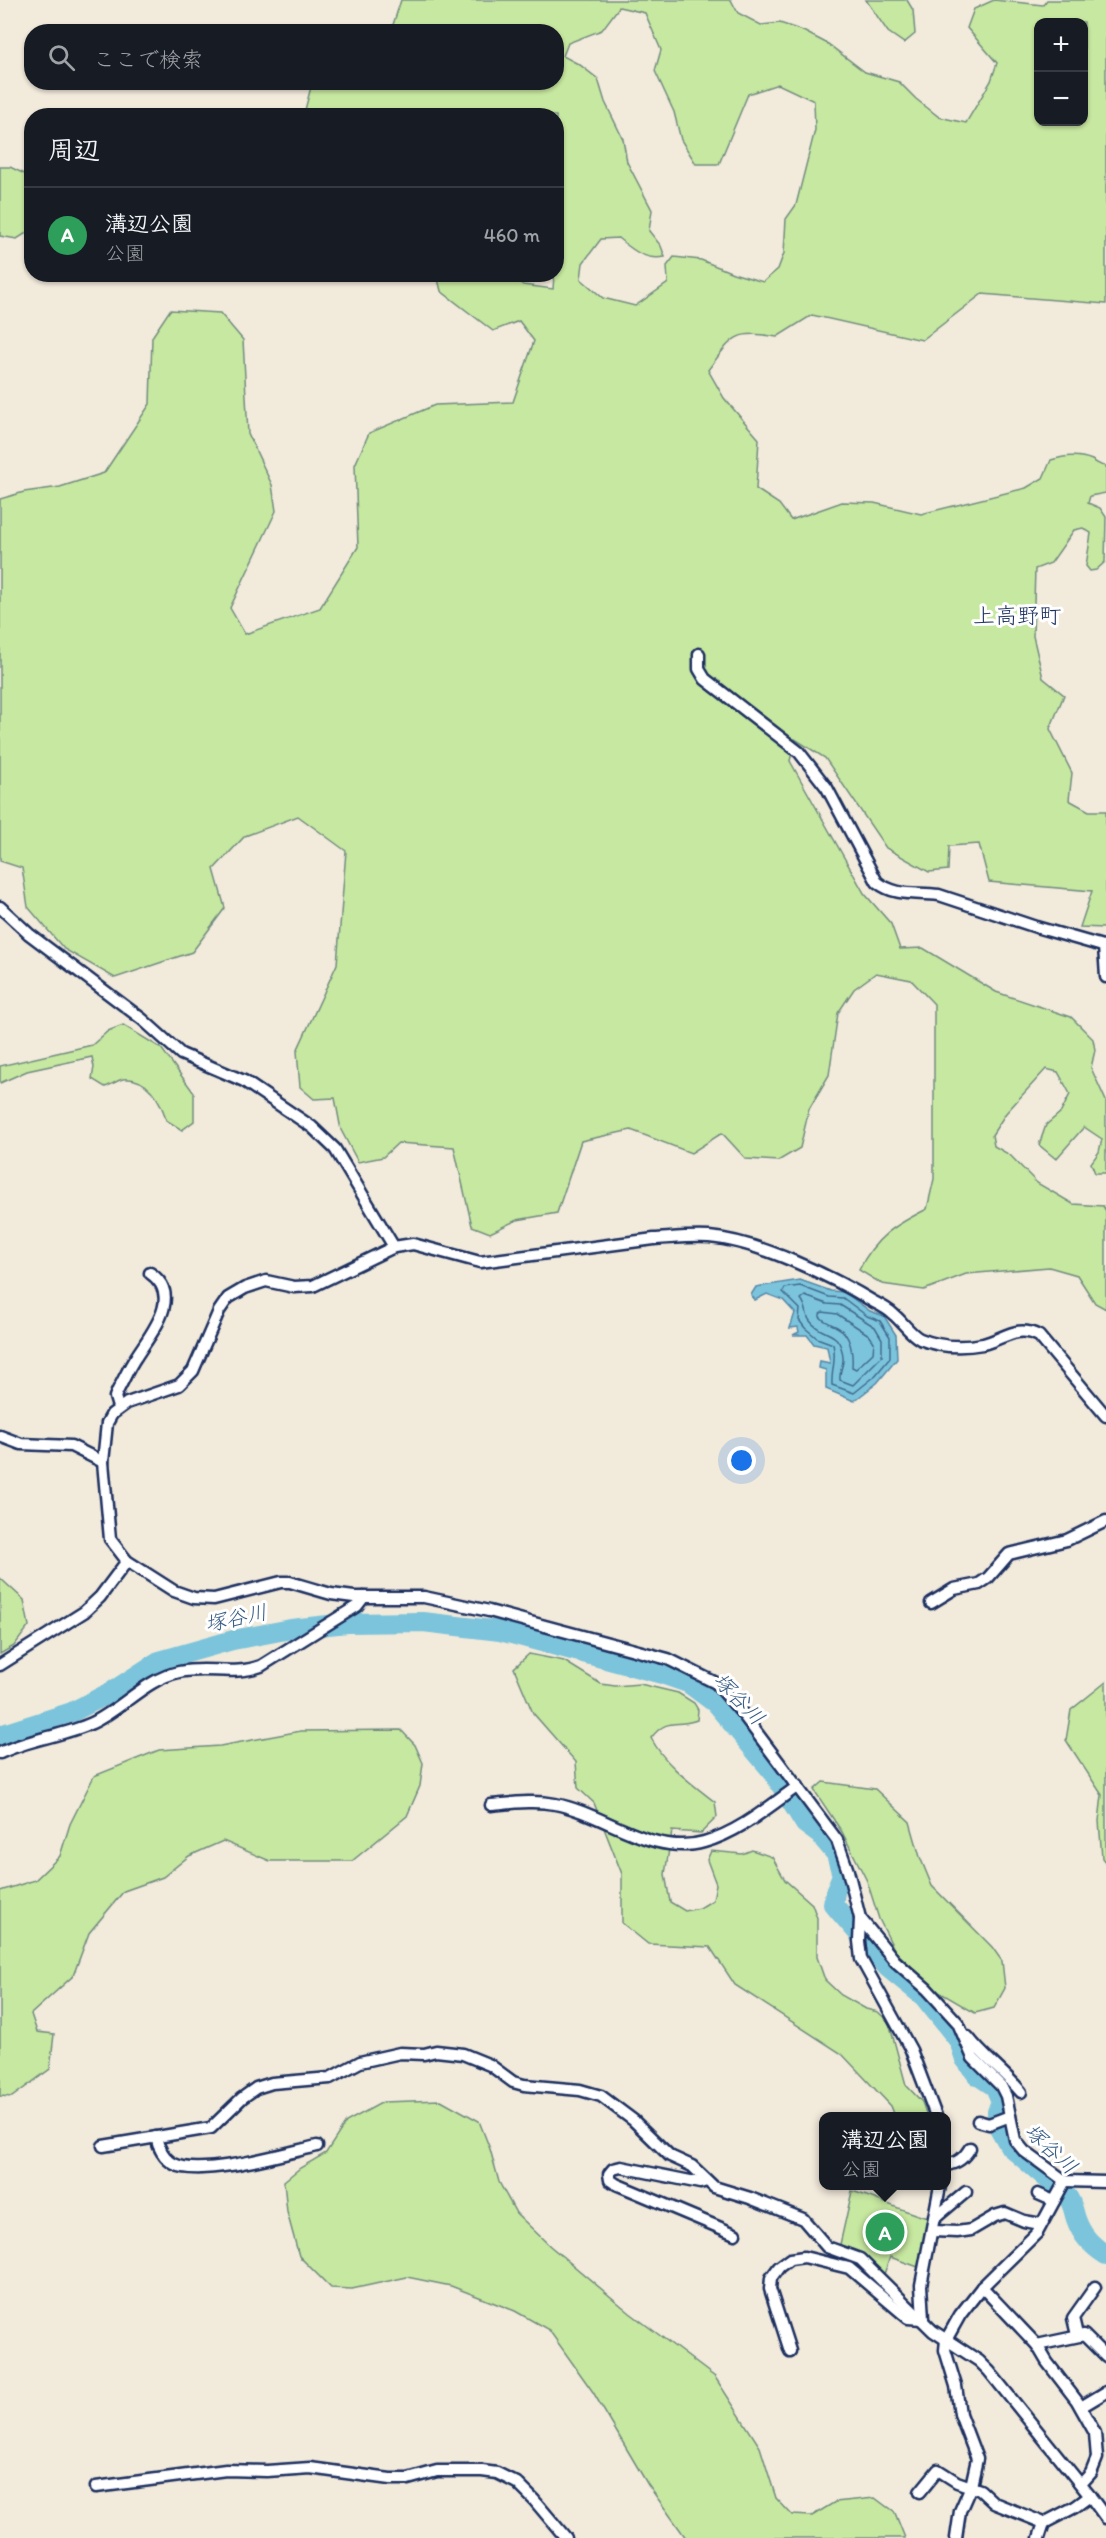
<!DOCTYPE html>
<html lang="ja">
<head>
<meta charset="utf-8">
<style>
	body { margin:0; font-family:Itim,"Klee One",sans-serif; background:#242831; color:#f1f3f6 }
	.controls { position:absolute; right:18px; top:18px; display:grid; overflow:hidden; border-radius:12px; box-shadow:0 2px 4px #0004 }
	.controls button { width:54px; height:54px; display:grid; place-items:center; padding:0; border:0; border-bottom:2px solid #363941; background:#171b24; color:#f1f3f6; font:30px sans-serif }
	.you { position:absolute; left:742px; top:1461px; width:21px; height:21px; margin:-15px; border:4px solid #fff; border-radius:50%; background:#1a73e8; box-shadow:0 0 0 9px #1a73e833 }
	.badge { display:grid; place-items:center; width:39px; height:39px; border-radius:50%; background:#2563eb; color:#fff; font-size:20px; font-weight:700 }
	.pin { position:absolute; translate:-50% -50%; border:3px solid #fff; box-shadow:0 2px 6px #0006 }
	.popup { position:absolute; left:819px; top:2112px; width:132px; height:78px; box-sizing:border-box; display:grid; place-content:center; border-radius:12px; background:#171b24; filter:drop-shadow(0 2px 4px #0005); font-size:20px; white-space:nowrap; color:#9ea1a6 }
	.popup b { font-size:22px; color:#f1f3f6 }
	.popup::after { content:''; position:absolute; left:50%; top:100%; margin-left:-12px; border:12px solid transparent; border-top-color:#171b24 }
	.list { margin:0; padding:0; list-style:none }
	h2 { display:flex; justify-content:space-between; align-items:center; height:78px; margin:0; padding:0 24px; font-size:26px }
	h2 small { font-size:20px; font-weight:400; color:#9ea1a6 }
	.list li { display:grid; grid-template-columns:39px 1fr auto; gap:18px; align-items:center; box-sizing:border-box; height:96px; padding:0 24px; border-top:2px solid #363941 }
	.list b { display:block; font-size:22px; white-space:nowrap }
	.list p { margin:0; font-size:20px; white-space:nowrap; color:#9ea1a6 }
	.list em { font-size:20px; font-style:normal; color:#9ea1a6 }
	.icon { flex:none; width:33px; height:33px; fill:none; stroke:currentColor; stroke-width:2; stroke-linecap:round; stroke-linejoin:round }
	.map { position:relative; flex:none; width:1106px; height:2538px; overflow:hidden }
	.search { position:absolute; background:#171b24; box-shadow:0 2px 4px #0004; left:24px; top:24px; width:540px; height:66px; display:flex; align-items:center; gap:15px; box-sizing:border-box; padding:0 21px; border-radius:24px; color:#9ea1a6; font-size:22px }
	.panel { position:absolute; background:#171b24; box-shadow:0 2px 4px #0004; left:24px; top:108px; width:540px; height:174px; border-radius:24px }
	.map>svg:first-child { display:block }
</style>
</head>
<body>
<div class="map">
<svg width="1106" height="2538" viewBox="0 0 1106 2538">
	<rect width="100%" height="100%" fill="#f2eadb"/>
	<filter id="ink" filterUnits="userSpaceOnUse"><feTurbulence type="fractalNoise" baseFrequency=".0167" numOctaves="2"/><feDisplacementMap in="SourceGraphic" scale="12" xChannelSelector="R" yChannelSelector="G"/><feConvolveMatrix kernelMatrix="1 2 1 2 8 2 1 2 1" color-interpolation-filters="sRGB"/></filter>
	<g filter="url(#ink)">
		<g fill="#c7e8a0" stroke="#718c7f" stroke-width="1.5" fill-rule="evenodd">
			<path d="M401 0H731L738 13 761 25 780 23 803 31 828 44 865 72 899 82 916 99 939 117 966 123 991 81 997 63 967 28 974 9 994 0 1043 5 1047 0H1106V304L982 294 922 340 812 315 777 337C734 329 733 337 708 370L724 398 759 439 756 489 779 504 791 520 842 502 874 503 921 514 1026 488 1043 478 1051 460C1065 456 1078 454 1092 460 1098 463 1099 466 1106 466V493L1090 496 1088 503 1100 508 1106 517 1105 562 1096 570 1090 571 1086 566 1091 533 1083 528 1074 530 1051 563 1035 569 1033 636 1043 678 1064 695 1050 729 1072 773 1069 800 1089 811H1106V926L1104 928 1080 927 1092 891 989 882 979 844 949 846 948 870 929 872 886 848 825 758 795 739 790 761 864 893 891 924 900 949 923 948 996 992 1071 1017 1093 1039 1095 1050 1091 1068 1106 1101V1173H1095L1091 1163 1099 1152 1102 1139 1084 1127 1056 1159 1039 1145 1046 1125 1061 1112 1070 1094 1058 1072 1046 1069 1006 1113 992 1135 994 1146 1010 1155 1037 1183 1073 1204 1103 1206 1106 1211V1309L1095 1303 1077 1275 1049 1267 966 1274 924 1290 882 1284 859 1270C875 1237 895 1225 927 1209L934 1179V1004L911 980 876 973 854 989 838 1013 829 1075 809 1109 800 1148 778 1161 746 1159 722 1133 691 1153 631 1130 581 1141 557 1213 517 1220 490 1233 472 1226 454 1147 398 1143 383 1157 358 1162 341 1130 335 1098 314 1099 300 1087 297 1051 337 964 346 851 298 816 245 836 214 869 225 908 192 952 115 978 64 949 28 907 22 868 0 861V499L24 492 60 487 104 473 150 404 152 337 170 310 220 313 243 340 248 434 272 485 276 511 230 608 245 634 320 608 358 547 355 465 369 433 435 405 513 402 534 341 519 321 493 331 441 291 437 275H511L523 285 553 289 554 275 556 274V116H308L305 110 312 83 556 82V32L391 31ZM619 7 645 13 661 50 655 71 674 112 681 140 696 164H719L748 94 778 84 814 101 815 130 796 205 786 219 784 253 778 269 763 282 733 273 701 260 674 257 667 266 668 283 635 306 603 298 581 279 583 263 601 239 618 238C633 250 645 261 665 257L661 246 649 231 652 210 627 162 623 139 605 102 598 79 580 65 563 56 568 43 602 30ZM1038 22H1084V122H1038Z"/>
			<polygon points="866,0 907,0 913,10 915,34 904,43 888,32"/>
			<polygon points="0,167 10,167 31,177 31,230 17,239 0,236"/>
			<path d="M123 1025 161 1048 194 1093V1121L182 1130 166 1120C161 1100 147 1077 123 1079 118 1080 111 1085 105 1087L92 1079 94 1067 92 1057 27 1071 0 1083V1066L92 1045 108 1031Z"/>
			<polygon points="0,1578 24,1600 29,1626 14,1646 0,1654"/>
			<path d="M529 1654 564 1661 601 1684 615 1686 640 1684 678 1693 694 1703 698 1710 697 1720C677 1728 668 1716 651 1738 665 1765 692 1784 715 1802L717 1817 701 1833 672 1831 665 1874 670 1902 685 1911 700 1908 713 1900 716 1884 707 1860 711 1851 742 1854 752 1850 772 1857 785 1880 812 1904 817 1918V1957L825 1980 841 1995 866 2009 878 2012 889 2022 906 2085 922 2102 927 2116H895L891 2106 842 2054 735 1985 710 1947 648 1944 622 1923V1874L594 1803 578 1788 576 1762 533 1713 514 1668Z"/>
			<polygon points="1106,1682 1106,1863 1102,1858 1099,1821 1102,1795 1066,1740 1071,1710"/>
			<polygon points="401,1730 415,1745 423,1763 420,1786 407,1816 352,1861 270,1861 223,1841 189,1856 163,1877 124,1891 89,1933 73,1976 31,2014 37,2032 54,2034 50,2069 12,2097 0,2096 0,1891 35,1880 60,1856 70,1824 94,1776 159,1750 220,1746 301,1731"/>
			<polygon points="823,1782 875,1789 910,1822 920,1857 932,1886 992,1947 1002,1961 1005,1988 994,2008 975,2013 939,1992 895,1951 879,1919 867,1881 842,1832 814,1790"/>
			<polygon points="441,2100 479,2121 490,2149 499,2182 516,2213 550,2246 630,2313 715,2377 760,2447 776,2498 792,2515 812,2516 835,2502 875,2498 895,2513 905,2538 686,2538 648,2485 593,2392 549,2330 515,2311 451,2286 407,2277 352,2289 331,2288 299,2256 287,2212 284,2181 300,2168 326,2153 346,2122 383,2102"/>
			<path d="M852 2191C878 2199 902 2211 928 2218V2241L921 2268 890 2257 883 2277 839 2249Z"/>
		</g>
		<polygon fill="#7bc4db" stroke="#5588a9" stroke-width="1.5" points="800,1280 831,1291 844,1292 870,1311 884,1316 896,1335 897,1359 877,1383 854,1401 826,1389 826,1370 819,1368 820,1361 830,1363 827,1347 814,1344 807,1335 793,1335 799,1332 798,1327 790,1328 795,1313 783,1300 767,1294 755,1300 751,1295 756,1287"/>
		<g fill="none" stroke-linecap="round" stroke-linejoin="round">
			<g stroke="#416b90" stroke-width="1.5">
				<path d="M800 1286 829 1297 843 1298 867 1316 880 1321 890 1337V1358L874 1377 854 1393 832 1385C831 1369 837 1361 833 1344L817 1338 805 1328 799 1320 800 1309 783 1292 785 1288Z"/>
				<path d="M805 1296 827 1304 840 1305 875 1327 882 1339V1356L853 1385 840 1380C839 1371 844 1365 843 1357 840 1328 823 1338 810 1321 805 1315 808 1308 801 1299Z"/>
				<path d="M823 1312 837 1314 869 1335 874 1342 873 1353 856 1369 852 1367C853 1353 851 1334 837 1327 830 1323 826 1323 820 1317V1314Z"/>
			</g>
			<path stroke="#7bc4db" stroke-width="20" d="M0 1735 72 1712 113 1691 159 1661 233 1640 291 1629 347 1623 423 1622 500 1631 662 1674 688 1683 715 1703 772 1771 805 1824 820 1835 836 1854 842 1875 835 1892 833 1904 888 1968 924 1997 959 2041 965 2059 977 2075 995 2087 1001 2101 997 2112 998 2126 1010 2147 1067 2196C1073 2204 1073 2210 1076 2219 1082 2236 1091 2245 1106 2255"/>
			<g stroke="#1b2f5e" stroke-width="15">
				<g id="minor">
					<path d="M699 654V669L705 679 799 752 827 788 877 882C896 897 915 892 939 895L1036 927 1106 947"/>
					<polyline points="0,907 29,934 142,1019 181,1054 244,1081 312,1127 335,1149 394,1247"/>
					<polyline points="1104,946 1106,977"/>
					<path d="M118 1407 115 1397 118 1390C124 1379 129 1367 136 1357 151 1333 184 1296 150 1273"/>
					<polyline points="0,1436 21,1444 71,1446 103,1462"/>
					<polyline points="931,1603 954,1589 979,1584 988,1578 1009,1554 1067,1540 1106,1521"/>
					<polyline points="0,1665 84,1612 100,1597 127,1561"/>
					<path d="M0 1753C29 1739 63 1736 92 1723 122 1709 146 1679 179 1672 207 1666 234 1676 261 1666L357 1606 364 1597"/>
					<path d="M491 1805C513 1803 534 1800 555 1804 604 1813 652 1857 704 1842 738 1833 770 1806 798 1786"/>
					<polyline points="860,1918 895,1961 927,1989 958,2023 973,2058 1001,2086 1006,2096 1015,2140 1024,2151 1065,2181 1106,2182"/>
					<path d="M968 2037C984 2058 1005 2072 1021 2092"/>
					<path d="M936 2116 911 2050 861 1959 859 1941 860 1918 848 1871 837 1840 742 1713 716 1683 668 1659 489 1611 424 1597H354L331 1594 290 1582H281L214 1599 194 1598 174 1591 127 1561 110 1539 103 1462 107 1423 112 1414 127 1403 179 1385 193 1371 219 1311 228 1298 245 1288 266 1281 294 1287 313 1286 394 1247 413 1244 480 1262 654 1239C672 1238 690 1236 709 1237 758 1241 831 1276 874 1302 880 1305 888 1309 893 1314 902 1321 910 1334 920 1339 940 1347 962 1348 983 1344 1004 1339 1017 1324 1039 1336L1106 1416"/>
					<polyline points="978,2121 989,2124 1010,2116"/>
					<path d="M156 2137C158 2147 164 2159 174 2164 201 2178 286 2153 317 2146"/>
					<polyline points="103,2146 211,2128 242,2098 256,2088 272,2083 330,2078 360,2062 400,2053 424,2054 436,2051 463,2054 490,2065 513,2082 524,2085 580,2090 601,2096 633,2120 670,2156 692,2166 714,2187 750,2198 803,2219 827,2247 860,2259 933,2331 979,2361 989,2371 1090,2496 1106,2518"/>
					<path d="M946 2165C958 2163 964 2158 970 2148"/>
					<polyline points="707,2181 700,2183 621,2167 613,2169 609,2174 610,2180 616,2184 735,2234"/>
					<polyline points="1038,2194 1054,2201"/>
					<polyline points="935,2218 966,2192"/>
					<polyline points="933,2231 957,2232 971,2230 995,2216 1005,2213 1024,2221 1041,2224"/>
					<polyline points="982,2287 1037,2345 1047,2362 1077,2401 1095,2433 1097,2458 1091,2473 1081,2484"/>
					<polyline points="923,2319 921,2285 940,2186"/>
					<polyline points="1077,2335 1073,2318 1095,2287"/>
					<polyline points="1037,2345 1084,2335 1106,2357"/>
					<polyline points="790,2351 770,2289 771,2278 779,2267 790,2259 804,2257 849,2268 908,2318 922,2319"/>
					<polyline points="1081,2407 1106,2392"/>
					<polyline points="96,2487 226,2470 267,2471 310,2468 390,2479 408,2479 437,2471 482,2471 497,2473 517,2483 534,2500 566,2538"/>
					<polyline points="920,2492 938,2470 957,2482 980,2490 994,2503 1044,2523 1075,2507 1090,2496"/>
					<polyline points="956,2538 960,2511 971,2486 977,2459 960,2414 956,2386 945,2350 946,2340 960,2315 982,2287 1037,2233 1065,2181"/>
					<polyline points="1039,2538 1044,2523"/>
				</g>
			</g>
			<use href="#minor" stroke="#fff" stroke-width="10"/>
		</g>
	</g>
	<g text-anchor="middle" stroke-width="6" stroke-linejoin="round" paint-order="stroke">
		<g font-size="21" font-style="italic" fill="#385c84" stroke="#fff">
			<text transform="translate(236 1618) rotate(-12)" y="7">塚谷川</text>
			<text transform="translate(739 1699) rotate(46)" y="7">塚谷川</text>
			<text transform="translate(1051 2149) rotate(43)" y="7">塚谷川</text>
		</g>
		<g font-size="22" fill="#1b2f5e" stroke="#fff">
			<text x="1017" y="623">上高野町</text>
		</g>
	</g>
</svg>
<div class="controls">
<button>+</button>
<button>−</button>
</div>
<div class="you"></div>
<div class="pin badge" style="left:885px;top:2232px;background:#2e9e5b">A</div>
<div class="popup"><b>溝辺公園</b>公園</div>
<div class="search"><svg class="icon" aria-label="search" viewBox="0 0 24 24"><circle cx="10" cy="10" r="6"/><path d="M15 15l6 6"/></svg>ここで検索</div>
<section class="panel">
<h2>周辺<small></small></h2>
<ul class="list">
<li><span class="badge" style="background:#2e9e5b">A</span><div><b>溝辺公園</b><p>公園</p></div><em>460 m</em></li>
</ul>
</section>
</div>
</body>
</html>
